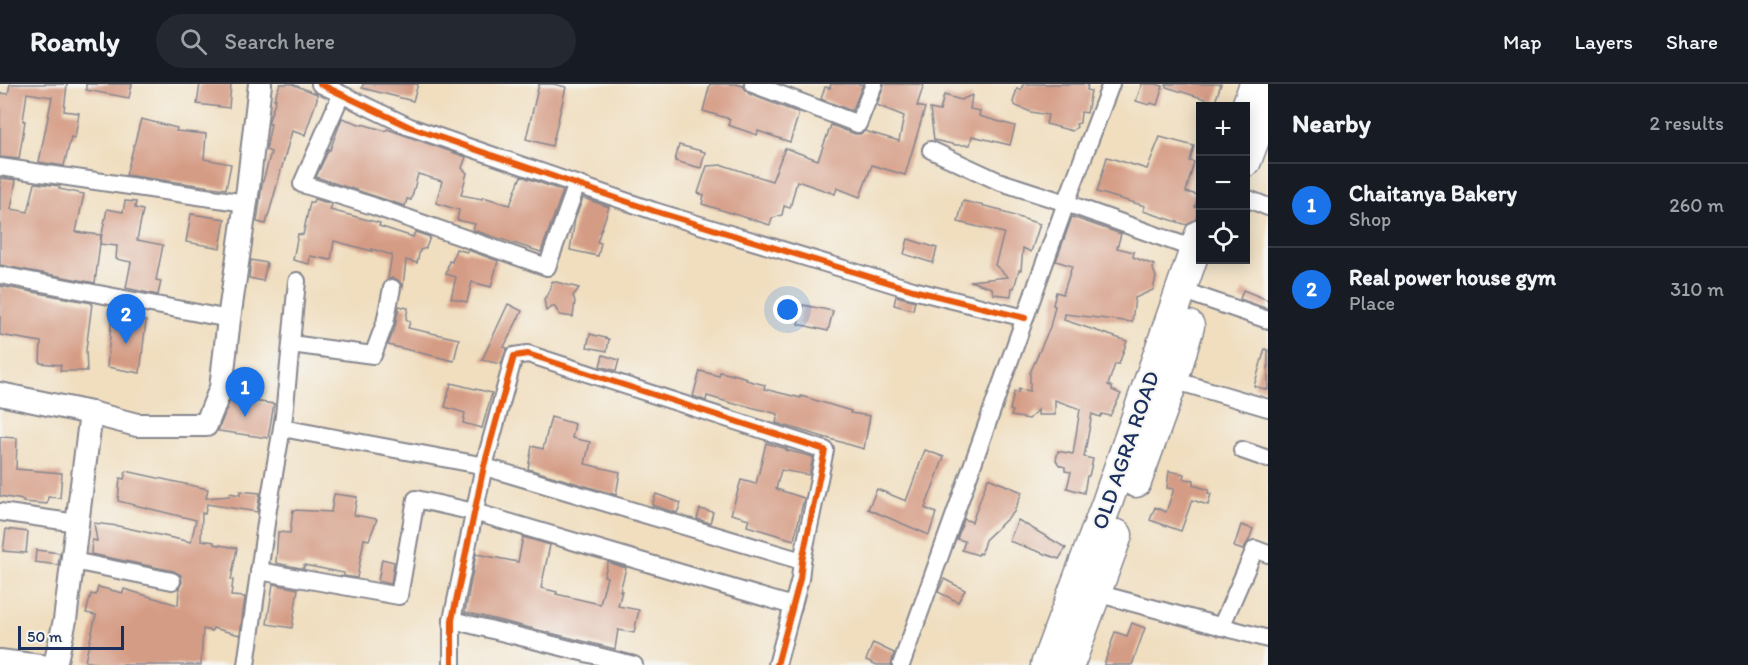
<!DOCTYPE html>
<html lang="en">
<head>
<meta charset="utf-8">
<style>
	body { margin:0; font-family:Itim,sans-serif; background:#242831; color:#f1f3f6 }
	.controls { position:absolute; right:18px; top:18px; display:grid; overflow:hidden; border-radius:0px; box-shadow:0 3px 15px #0003 }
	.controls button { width:54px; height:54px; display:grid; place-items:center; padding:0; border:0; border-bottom:2px solid #363941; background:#171b24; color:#f1f3f6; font:30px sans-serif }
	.scale { position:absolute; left:18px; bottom:15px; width:106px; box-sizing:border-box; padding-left:6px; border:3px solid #1b2f5e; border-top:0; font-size:16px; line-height:21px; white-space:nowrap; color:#1b2f5e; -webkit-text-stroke:4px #f6f6f2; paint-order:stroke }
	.you { position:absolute; left:788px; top:226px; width:21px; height:21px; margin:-15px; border:4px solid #fff; border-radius:50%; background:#1a73e8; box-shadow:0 0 0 9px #1a73e833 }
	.badge { display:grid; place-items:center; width:39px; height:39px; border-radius:50%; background:#1a73e8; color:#fff; font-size:20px; font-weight:700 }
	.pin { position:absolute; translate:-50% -50px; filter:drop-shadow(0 2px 3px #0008) }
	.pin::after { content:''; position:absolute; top:32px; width:21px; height:18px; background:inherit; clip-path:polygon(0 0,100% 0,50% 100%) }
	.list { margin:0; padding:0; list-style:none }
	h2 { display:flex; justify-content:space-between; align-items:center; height:78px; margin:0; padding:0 24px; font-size:26px }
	h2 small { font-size:20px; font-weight:400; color:#9ea1a6 }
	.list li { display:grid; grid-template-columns:39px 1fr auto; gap:18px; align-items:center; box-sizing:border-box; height:84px; padding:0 24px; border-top:2px solid #363941 }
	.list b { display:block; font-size:22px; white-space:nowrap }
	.list p { margin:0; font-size:20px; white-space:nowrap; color:#9ea1a6 }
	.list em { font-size:20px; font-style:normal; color:#9ea1a6 }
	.icon { flex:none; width:33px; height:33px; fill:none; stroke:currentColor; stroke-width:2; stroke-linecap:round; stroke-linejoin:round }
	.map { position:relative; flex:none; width:1268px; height:581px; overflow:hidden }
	header { display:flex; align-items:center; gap:36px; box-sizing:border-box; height:84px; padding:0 30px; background:#171b24; border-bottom:2px solid #363941 }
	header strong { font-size:28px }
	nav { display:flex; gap:33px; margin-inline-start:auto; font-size:21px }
	.search { width:420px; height:54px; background:#242831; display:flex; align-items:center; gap:15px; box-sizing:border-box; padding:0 21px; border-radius:33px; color:#9ea1a6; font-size:22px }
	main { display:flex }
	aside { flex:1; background:#171b24 }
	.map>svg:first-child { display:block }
</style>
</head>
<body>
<header>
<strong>Roamly</strong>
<div class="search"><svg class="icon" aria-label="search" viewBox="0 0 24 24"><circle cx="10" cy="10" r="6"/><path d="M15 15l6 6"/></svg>Search here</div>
<nav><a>Map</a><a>Layers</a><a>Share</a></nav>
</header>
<main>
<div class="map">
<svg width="1268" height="581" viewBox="0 0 1268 581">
	<rect width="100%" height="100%" fill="#f6f6f2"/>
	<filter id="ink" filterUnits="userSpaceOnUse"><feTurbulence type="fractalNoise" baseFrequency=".0167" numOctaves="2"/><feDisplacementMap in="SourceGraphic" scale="12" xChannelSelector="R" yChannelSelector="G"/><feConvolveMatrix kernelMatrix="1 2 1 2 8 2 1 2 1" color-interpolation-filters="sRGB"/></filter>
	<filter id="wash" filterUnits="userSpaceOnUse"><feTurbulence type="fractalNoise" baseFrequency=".008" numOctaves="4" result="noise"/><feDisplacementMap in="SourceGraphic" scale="24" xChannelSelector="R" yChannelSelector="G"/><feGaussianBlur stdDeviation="1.35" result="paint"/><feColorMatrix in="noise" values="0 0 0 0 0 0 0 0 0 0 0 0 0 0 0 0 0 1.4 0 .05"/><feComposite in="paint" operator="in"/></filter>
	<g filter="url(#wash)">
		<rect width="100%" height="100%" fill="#f0debf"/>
		<g id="blocks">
			<g fill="#d59c85">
				<polygon points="10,0 67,0 64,27 79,29 75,54 71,53 64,82 39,78 52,13 27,9 23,37 25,37 19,75 0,73 0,9 8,10"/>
				<polygon points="86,0 132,0 129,14 86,6"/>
				<polygon points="200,0 231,0 229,24 197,20"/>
				<polygon points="280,0 292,0 317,10 317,15 305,51 292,47 266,140 257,138 262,101 271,68 266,66 271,40 269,40 269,36 276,15 274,15"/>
				<polygon points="363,0 418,0 413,17 362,4"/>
				<polygon points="539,0 553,0 566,3 552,62 526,55"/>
				<polygon points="710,0 736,0 743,2 749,10 799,29 790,58 758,47 757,51 728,41 730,35 703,27"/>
				<polygon points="831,0 863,0 852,27 821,15 825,3 830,4"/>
				<polygon points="884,0 924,0 917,22 925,24 905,91 872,81 860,113 837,104 835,110 797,97 790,124 784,122 782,131 772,134 770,141 702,120 704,111 698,109 707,82 723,81 772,97 785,64 818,76 831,41 855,50 860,50 865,47 899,57 904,32 877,21"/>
				<polygon points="1023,0 1088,0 1087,6 1091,7 1087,29 1081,28 1080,39 1076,40 1077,43 1072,47 1046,40 1048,31 1031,28 1016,22 1013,18 1017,5 1021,6"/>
				<polygon points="1142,0 1156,0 1163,2 1157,21 1151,19 1149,21 1136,17"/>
				<polygon points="1166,0 1221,0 1215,18 1166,3"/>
				<polygon points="944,11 961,16 972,11 970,25 980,27 979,32 1015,42 1010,61 972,52 970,61 956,61 934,56 930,25 940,27"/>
				<polygon points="342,34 362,41 362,40 386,47 387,45 466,73 462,84 467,89 461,111 482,115 483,113 510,121 521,92 563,107 541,168 473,146 475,140 457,136 459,126 436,119 442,97 418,90 411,116 407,115 405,122 316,93 329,65 330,66"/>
				<polygon points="141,35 177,44 176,47 206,50 204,75 231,80 226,105 126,91"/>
				<polygon points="1160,53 1194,62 1190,77 1194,78 1186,108 1198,111 1195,123 1198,124 1196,135 1187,141 1143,127 1145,122 1097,108 1107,73 1147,85"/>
				<polygon points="679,61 705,68 701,84 675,77"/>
				<polygon points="0,94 16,96 11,125 28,128 35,99 60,102 59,105 84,110 76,148 101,151 95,199 0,181"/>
				<polygon points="583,114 609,123 597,158 601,159 598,172 570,166 575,135"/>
				<polygon points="314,115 332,120 330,126 380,139 379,142 413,153 415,148 430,153 426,164 420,166 417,179 406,176 403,203 398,196 393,194 388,194 392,171 372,165 372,167 334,157 331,176 310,172 309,180 293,176 298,150 303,151 310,118 313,118"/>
				<polygon points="125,117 136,118 135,124 143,126 137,156 163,161 156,196 161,197 158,211 126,204 131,178 116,175 117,162 100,160 107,125 123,128"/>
				<polygon points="963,117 1002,126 1002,128 1040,140 1031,168 1023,164 1021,186 1019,186 1014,204 1012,204 1011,212 993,210 992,204 970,197 1008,193 995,181 1004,149 958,138"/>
				<polygon points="191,130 225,135 220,164 186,158"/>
				<polygon points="1072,133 1121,150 1117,164 1134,168 1133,173 1154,181 1153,185 1156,193 1153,206 1135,214 1132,238 1065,230 1064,236 1127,257 1119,280 1115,280 1108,301 1112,303 1112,306 1121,310 1110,332 1102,330 1100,333 1092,330 1084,373 1093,375 1089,392 1087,392 1084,409 1067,404 1071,388 1065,387 1065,383 1059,381 1056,376 1058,367 1073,370 1080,325 1055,316 1055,331 1038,331 1038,326 1029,335 1011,332 1013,327 1010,326 1014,308 1018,309 1019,305 1030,307 1030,289 1050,243 1055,222 1053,221 1056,208 1063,210 1072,182 1056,177"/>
				<polygon points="908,155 937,164 933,179 904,170"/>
				<polygon points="456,165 467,168 468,166 498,177 491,203 472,198 467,218 451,214 456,193 446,190 449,177 452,178"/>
				<polygon points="251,176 267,179 263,197 249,194"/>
				<polygon points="552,197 579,204 573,212 575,217 573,233 560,231 554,222 546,227 544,215 550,207"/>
				<polygon points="0,202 92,219 86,266 87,287 60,287 61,281 40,279 41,258 0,251"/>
				<polygon points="1243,206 1268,216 1268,225 1240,215"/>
				<polygon points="896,212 915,217 913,226 894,221"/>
				<polygon points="508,220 522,227 504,263 507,264 501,280 482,276"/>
				<polygon points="803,221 833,227 828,247 798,240"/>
				<polygon points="399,222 408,224 406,235 410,238 408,244 459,255 454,277 388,261 395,243"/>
				<polygon points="112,232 146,237 140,289 107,283"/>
				<polygon points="590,250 609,255 607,267 587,263"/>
				<polygon points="1265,265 1268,266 1268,306 1254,302"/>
				<polygon points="603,271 619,276 616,287 600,282"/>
				<polygon points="700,287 719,292 720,288 733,291 733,290 747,294 746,296 765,301 764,305 801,314 801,312 851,327 850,329 870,332 864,365 776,339 778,330 739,320 738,321 707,312 706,317 693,312"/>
				<polygon points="451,299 492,309 482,344 463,339 465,329 445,323"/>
				<polygon points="231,314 274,320 268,354 218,347"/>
				<polygon points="551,333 575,340 572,354 590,358 585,380 620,388 616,411 528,385 532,362 543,365"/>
				<polygon points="0,353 17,354 16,385 62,389 60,414 48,413 47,420 23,418 23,416 0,412"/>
				<polygon points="766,359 787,365 786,366 813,373 809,391 781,386 776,405 804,414 794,456 747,442 749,435 731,430 741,396 756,400"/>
				<polygon points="925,366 944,373 925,424 936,429 929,451 868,425 877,405 906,417"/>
				<polygon points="126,387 208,405 206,414 229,412 230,409 240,411 240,407 260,409 257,428 207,420 205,430 202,429 201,456 214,458 214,460 237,464 231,496 233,496 231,512 245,513 240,551 213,544 212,547 203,545 201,581 103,581 85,577 96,531 86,529 91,510 96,511 98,503 123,509 124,505 178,521 179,504 182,498 181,491 174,487 91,470 92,456 97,457 94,439 118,442 191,458 196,436 118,417 120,394 124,395"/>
				<polygon points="1169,387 1184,390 1183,395 1194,396 1193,401 1209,406 1208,409 1211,410 1208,421 1192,416 1181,447 1150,436 1155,423 1166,428 1174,405 1167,404"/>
				<polygon points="988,394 1022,408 1014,428 985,456 981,470 979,469 978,471 962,466 965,457 957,455 964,435 972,438"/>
				<polygon points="334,410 357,413 354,431 377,435 369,456 364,455 357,494 344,492 344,489 304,481 304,484 300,484 276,479 278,448 290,449 293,426 331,428"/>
				<polygon points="656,410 681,419 677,429 652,421"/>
				<polygon points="700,425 713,428 710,439 697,435"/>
				<polygon points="1018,436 1066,464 1059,475 1009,457"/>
				<polygon points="1241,441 1253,445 1249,456 1243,466 1234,463"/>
				<polygon points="6,445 28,448 26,469 3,467"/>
				<polygon points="523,453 550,461 541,504 557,508 556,510 600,520 607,493 604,492 608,478 626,484 620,507 622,507 618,522 639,526 634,549 618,546 615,565 465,528 476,470 518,478"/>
				<polygon points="36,466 60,469 58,481 35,478"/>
				<polygon points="382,475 394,478 391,500 378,497"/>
				<polygon points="944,495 965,506 958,518 938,508"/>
				<polygon points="273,500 298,505 292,544 267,540"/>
				<polygon points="1132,539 1145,544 1132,581 1104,581 1115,548 1127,552"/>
				<polygon points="873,559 894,569 891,581 877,581 866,576"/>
			</g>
		</g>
	</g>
	<g filter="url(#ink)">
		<use href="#blocks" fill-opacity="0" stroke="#86868e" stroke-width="1.5"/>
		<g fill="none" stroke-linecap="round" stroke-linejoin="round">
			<g stroke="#86868e" stroke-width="20">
				<g id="street">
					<polyline points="320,0 410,43 654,127 913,206 1025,234"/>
					<polyline points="753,0 858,40 874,0"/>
					<polyline points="341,11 302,100 373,122 547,183 577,100"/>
					<polyline points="931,66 998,97 1066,119 1200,167"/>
					<polyline points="0,83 246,119"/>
					<polyline points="1246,114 1268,123"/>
					<polyline points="0,191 229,235"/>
					<polyline points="1198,212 1268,236"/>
					<polyline points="291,260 373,271 385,239 392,204"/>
					<polyline points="1173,296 1268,324"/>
					<polyline points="282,344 475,380 802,477"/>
					<polyline points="1242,366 1268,375"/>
					<polyline points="0,428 77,439"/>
					<polyline points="73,477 172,497"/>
					<polyline points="259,487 399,512 416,415 474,428 793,522"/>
					<polyline points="1096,509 1268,555"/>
					<polyline points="452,536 634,581"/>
					<polyline points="1221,543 1255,465 1268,470"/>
					<polyline points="0,574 56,581"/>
					<polyline points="246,581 268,425 284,332 297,197"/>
					<polyline points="452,581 452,536 484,382 514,272 528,270 825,366 802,477 800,495 777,581"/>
					<polyline points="901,581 1066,119 1111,0"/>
				</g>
			</g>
			<g stroke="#86868e" stroke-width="26">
				<g id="secondary">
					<polyline points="0,310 91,329 137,341 206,341 221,304 229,235 248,104 260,0"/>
					<polyline points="55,581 65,536 91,329"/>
				</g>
			</g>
			<g stroke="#86868e" stroke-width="33">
				<g id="highway">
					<polyline points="1246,25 1255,0"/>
					<polyline points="1246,77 1268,18"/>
					<polyline points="1136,398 1173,296 1189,242"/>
					<polyline points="1046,581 1107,419 1200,151"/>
					<polyline points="1069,581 1117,451"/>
				</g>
			</g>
			<use href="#street" stroke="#fff" stroke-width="16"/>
			<use href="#secondary" stroke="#fff" stroke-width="22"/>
			<use href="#highway" stroke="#fff" stroke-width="30"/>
			<g stroke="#f6f6f2" stroke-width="10">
				<g id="cycleway">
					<polyline points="320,0 410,43 654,127 913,206 1025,234"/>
					<polyline points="452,581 452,536 484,382 514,272 528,270 825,366 802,477 800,495 777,581"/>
				</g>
			</g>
			<use href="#cycleway" stroke="#e8590c" stroke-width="6"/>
		</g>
	</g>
	<g text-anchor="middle" stroke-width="4.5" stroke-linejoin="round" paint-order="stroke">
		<g font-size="22" fill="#1b2f5e" stroke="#f6f6f2">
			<text transform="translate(1125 366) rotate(-71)" y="8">OLD AGRA ROAD</text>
		</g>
	</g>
</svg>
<div class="controls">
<button>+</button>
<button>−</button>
<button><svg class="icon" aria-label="locate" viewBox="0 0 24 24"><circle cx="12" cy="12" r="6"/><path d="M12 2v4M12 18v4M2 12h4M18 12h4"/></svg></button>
</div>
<div class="scale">50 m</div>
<div class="you"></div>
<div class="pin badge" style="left:245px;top:333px">1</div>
<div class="pin badge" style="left:126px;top:260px">2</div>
</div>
<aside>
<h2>Nearby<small>2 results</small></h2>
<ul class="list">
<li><span class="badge">1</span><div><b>Chaitanya Bakery</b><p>Shop</p></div><em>260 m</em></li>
<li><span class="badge">2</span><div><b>Real power house gym</b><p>Place</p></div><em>310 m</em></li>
</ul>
</aside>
</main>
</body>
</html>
